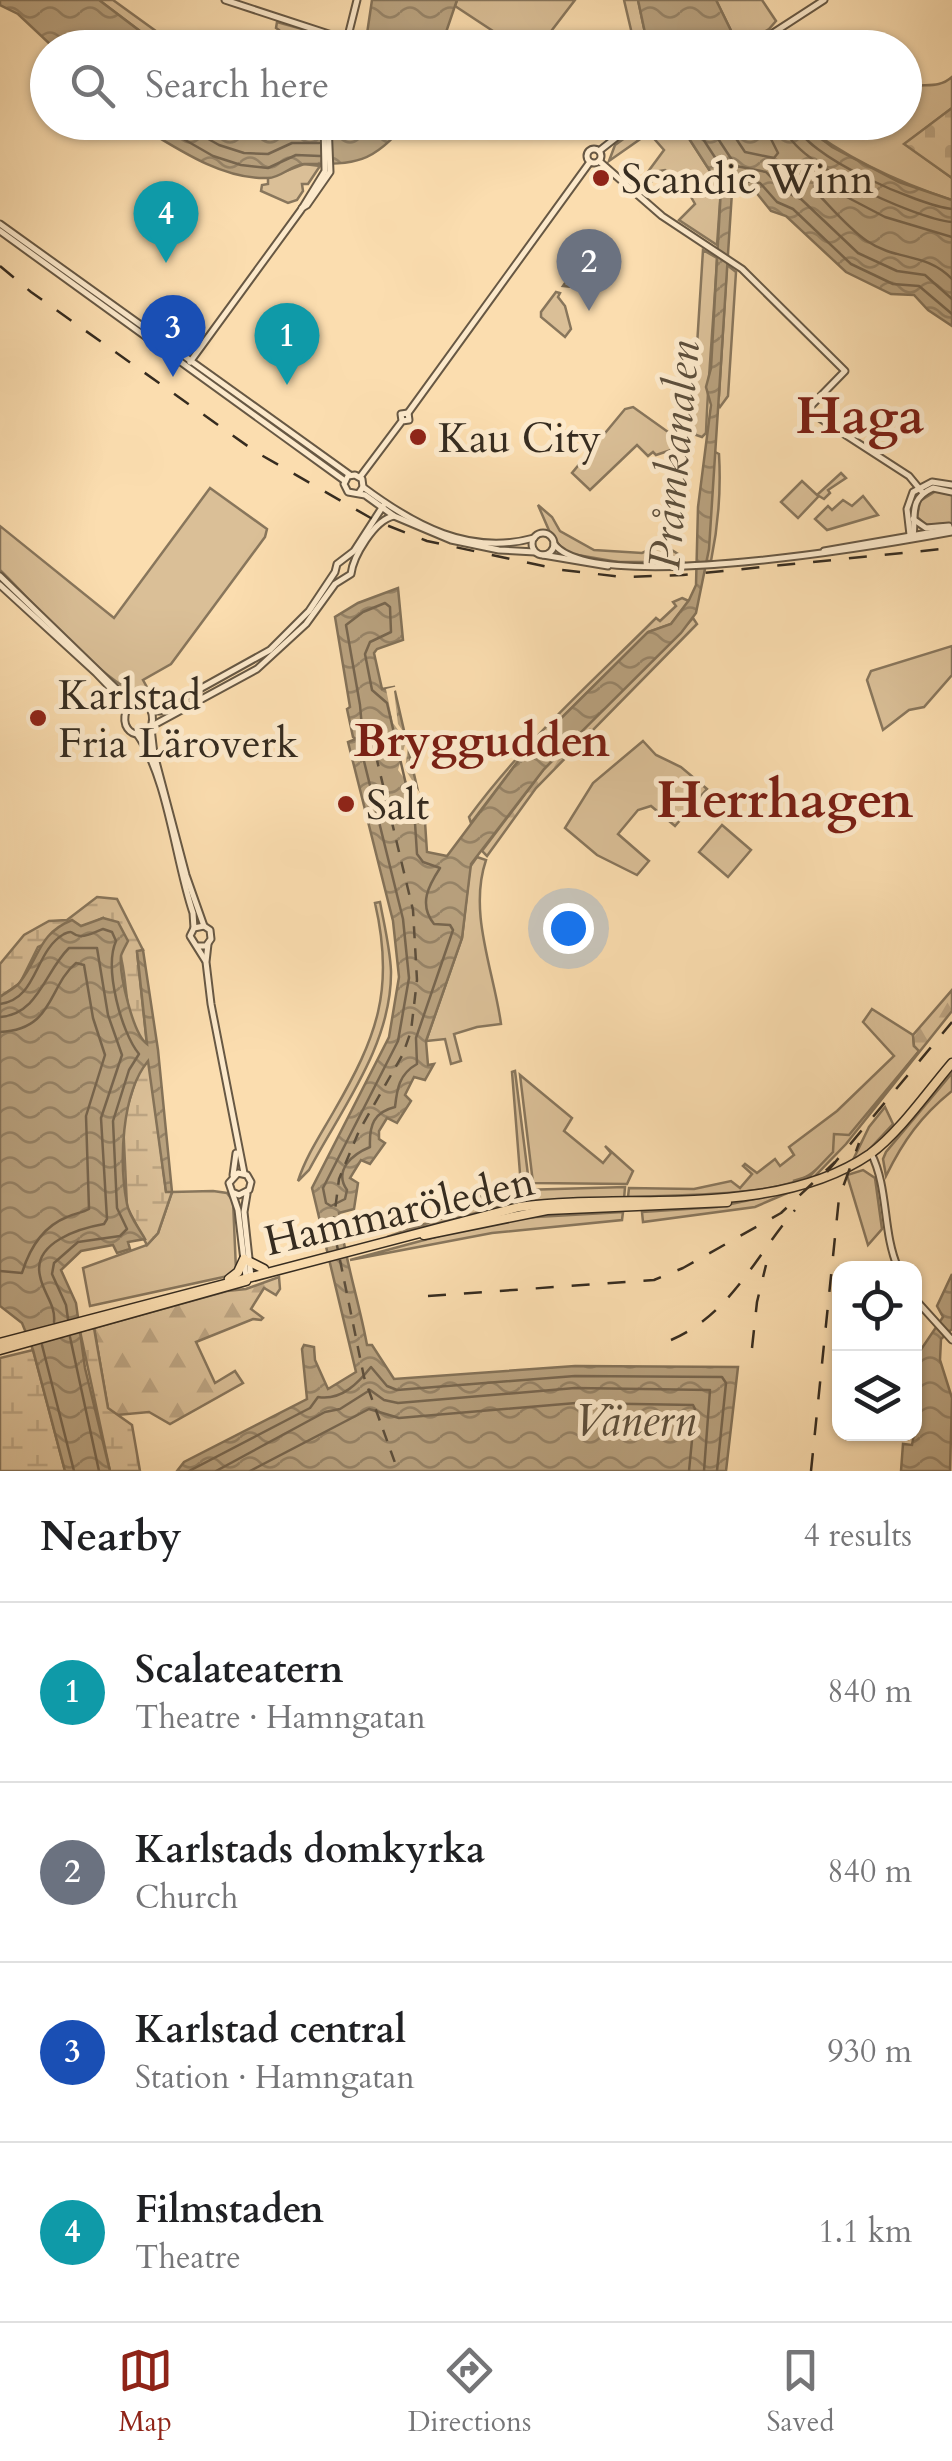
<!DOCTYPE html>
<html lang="en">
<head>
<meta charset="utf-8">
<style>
	body { margin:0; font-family:Cardo,serif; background:#f2f2f2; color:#202124 }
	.controls { position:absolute; right:30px; bottom:30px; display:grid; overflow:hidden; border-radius:20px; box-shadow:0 2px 8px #0004 }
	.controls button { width:90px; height:90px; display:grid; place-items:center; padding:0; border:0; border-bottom:2px solid #e0e0e0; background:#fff; color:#202124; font:50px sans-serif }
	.you { position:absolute; left:568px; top:928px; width:35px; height:35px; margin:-25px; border:8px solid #fff; border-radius:50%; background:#1a73e8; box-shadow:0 0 0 15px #1a73e833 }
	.badge { display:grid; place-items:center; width:65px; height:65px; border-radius:50%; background:#8f2418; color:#fff; font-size:32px; font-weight:700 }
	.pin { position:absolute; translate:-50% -82px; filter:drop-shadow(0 2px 5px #0008) }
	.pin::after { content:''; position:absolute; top:52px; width:35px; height:30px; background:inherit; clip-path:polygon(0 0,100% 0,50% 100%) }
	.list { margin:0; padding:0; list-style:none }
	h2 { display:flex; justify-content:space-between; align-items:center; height:130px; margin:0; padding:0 40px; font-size:42px }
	h2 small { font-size:32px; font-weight:400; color:#757577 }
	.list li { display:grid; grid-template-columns:65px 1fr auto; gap:30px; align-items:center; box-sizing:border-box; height:180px; padding:0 40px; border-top:2px solid #e0e0e0 }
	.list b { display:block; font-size:38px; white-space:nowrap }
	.list p { margin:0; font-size:32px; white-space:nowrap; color:#757577 }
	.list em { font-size:32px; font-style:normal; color:#757577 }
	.icon { flex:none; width:55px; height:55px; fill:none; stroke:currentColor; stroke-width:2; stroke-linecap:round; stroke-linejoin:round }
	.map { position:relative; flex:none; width:952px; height:1471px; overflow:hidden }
	.search { position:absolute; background:#fff; box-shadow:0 2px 8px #0004; left:30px; right:30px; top:30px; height:110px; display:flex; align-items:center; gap:25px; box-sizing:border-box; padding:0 35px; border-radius:55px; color:#757577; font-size:38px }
	.sheet { height:850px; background:#fff }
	nav { display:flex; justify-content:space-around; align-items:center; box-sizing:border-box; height:140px; border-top:2px solid #e0e0e0; background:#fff; font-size:28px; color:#757577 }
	nav a { display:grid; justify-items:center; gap:5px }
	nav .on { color:#8f2418 }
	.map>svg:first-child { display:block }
</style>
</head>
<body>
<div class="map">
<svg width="952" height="1471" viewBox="0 0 952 1471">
	<defs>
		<pattern id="forest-firs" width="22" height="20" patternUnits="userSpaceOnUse" patternTransform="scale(2.5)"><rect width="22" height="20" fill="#dabf97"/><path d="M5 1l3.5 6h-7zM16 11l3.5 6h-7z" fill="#bca482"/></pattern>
		<pattern id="wetland-marsh" width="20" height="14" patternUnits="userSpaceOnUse" patternTransform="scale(2.5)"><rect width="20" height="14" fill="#dabf97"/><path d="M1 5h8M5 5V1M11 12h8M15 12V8" fill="none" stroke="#bca482"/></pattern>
		<pattern id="cemetery-stones" width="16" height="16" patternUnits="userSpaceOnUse" patternTransform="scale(2.5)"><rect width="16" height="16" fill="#dabf97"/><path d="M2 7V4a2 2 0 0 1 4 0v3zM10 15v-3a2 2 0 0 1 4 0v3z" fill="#bca482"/></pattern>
		<pattern id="water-waves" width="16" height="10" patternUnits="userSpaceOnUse" patternTransform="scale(2.5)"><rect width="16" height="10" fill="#b8a17e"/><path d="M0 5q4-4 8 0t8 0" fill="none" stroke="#968367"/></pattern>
	</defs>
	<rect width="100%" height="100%" fill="#fbddaf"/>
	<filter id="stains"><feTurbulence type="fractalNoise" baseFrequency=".002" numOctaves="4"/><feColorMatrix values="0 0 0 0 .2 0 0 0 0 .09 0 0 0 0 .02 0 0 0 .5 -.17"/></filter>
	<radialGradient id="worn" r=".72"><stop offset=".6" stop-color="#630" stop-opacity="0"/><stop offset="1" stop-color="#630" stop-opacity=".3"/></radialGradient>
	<g fill="#dabf97" stroke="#88765c" stroke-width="2.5">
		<polygon points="99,0 113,0 178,47 161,47"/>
		<polygon points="457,0 575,0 539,47 517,47 455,6"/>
		<polygon points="624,0 638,0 648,47 636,47 628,40 632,34"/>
		<polygon points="716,0 762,0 776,21 769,29 739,47"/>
		<polygon points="277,22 331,37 337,47 274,47 279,30 276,28"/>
		<path d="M952 77V108L905 144 952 178V200C897 182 847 159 801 123H858L870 133 876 123 904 122 906 88C923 82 937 90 952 77Z"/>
		<polygon points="646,123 679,123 721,188 717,245 679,220 695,204 687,190 665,170 660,171 649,185 645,183 639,190 636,188 664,150 649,133 609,161 615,145"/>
		<polygon points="304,164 320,166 308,184 302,184 303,191 297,200 288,203 261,191 262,185 268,184 268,178"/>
		<path d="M703 250 717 258C714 317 708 377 706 433L702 437 696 435 692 425Z"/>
		<polygon points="582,259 609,278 600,290 563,286"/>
		<polygon points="727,265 736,272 728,396 720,407 716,400 719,396"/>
		<polygon points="556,292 560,293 558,297 565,306 571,329 565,337 541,317 541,312"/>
		<polygon points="633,407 685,444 684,463 671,450 656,455 653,452 648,456 637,445 590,490 572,473 625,409"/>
		<path d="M713 451 719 454C721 488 718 527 711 561H706Z"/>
		<polygon points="841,473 846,478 828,490 830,493 824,499 819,496 798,518 781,502 802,481 817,495"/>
		<path d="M210 488 267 529 265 537 171 664 143 680 153 698 150 699C107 689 34 603 0 570V526L114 618Z"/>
		<polygon points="936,491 952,495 952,523 926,525 917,517 920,501"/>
		<polygon points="863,496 878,515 827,530 815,519 828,506 832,510 843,500 852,506"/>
		<polygon points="538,505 552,517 560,531 594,550 642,553 662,544 678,554 684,562 618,562 566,553 551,535"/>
		<path d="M682 598 689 601 671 624 648 632 519 760 471 823 469 817C525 741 590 684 656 618L660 621 676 606 673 602Z"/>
		<polygon points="952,646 952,675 924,707 909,710 883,730 867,680 871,671"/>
		<polygon points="643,741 656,755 681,767 707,789 675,826 651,806 638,810 618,834 649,861 637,875 597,855 565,828 593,783"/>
		<polygon points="722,825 751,850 728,877 699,852"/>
		<path d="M477 857 486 860C468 913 494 971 501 1024L477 1027 454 1034 461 1061 451 1064 445 1039 426 1041 462 938 470 867Z"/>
		<path d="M380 902C384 924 390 948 391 971 392 1044 342 1108 309 1170L298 1181C306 1156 321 1134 334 1111 377 1037 395 989 375 903Z"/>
		<path d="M872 1009 913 1035 914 1046 920 1050C887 1089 852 1143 812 1173 782 1197 669 1195 628 1197L629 1188 694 1189 731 1181 740 1188 752 1174 743 1166 745 1164 757 1173 775 1159 780 1166 794 1155 789 1147 837 1111 894 1056 863 1022Z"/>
		<polygon points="515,1071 529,1183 527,1186 521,1186 512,1072"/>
		<path d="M952 1073V1091C921 1116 903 1141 886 1176L883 1159 886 1152Z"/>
		<polygon points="520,1075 572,1118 564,1131 603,1163 611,1153 605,1146 633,1171 627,1184 533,1183"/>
		<polygon points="885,1107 893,1124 864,1155 853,1160 869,1127"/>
		<polygon points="863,1170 875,1178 882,1229 868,1245 847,1175"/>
		<polygon points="625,1187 624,1199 531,1201 524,1197 522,1190"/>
		<polygon points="506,1190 512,1191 513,1196 509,1204 387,1237 442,1218 483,1195"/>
		<polygon points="213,1191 227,1193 233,1201 236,1270 228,1276 90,1306 83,1268 147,1245 158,1233 172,1192"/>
		<polygon points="792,1191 755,1207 643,1222 642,1212 717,1207"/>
		<polygon points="623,1212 622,1220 492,1233 350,1260 465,1229 519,1218"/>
	</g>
	<g fill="url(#forest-firs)" stroke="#88765c" stroke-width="2.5">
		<polygon points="693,618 697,624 536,788 487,856 482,851 544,769"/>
		<polygon points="952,990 952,1011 846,1144 814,1177 793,1181 810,1176 833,1152 834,1134 849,1135 919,1051 914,1046 913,1035"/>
		<polygon points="279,1277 280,1289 276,1295 264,1288 251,1309 263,1318 261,1320 253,1319 196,1342 215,1383 235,1371 243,1383 170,1424 149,1412 117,1415 108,1409 94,1328 227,1291 246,1289"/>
	</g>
	<g fill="url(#wetland-marsh)" stroke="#88765c" stroke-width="2.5">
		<path d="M97 897 117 899 143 950 137 952 147 1045C122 1026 129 982 120 954 116 942 108 930 103 918L38 947 20 983 0 997V964L24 935 49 921 67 920Z"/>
		<polygon points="149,1060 166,1191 172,1192 158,1233 147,1245 127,1207 123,1121 138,1073"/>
		<polygon points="94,1328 108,1408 132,1425 140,1471 110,1471 80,1331"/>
		<polygon points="33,1350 65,1471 0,1471 0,1358"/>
	</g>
	<polygon fill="url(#cemetery-stones)" stroke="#88765c" stroke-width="2.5" points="952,108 952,178 904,144"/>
	<g fill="url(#water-waves)" stroke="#847258" stroke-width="2.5">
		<polygon points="0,0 99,0 161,47 53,47 18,14 0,5"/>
		<polygon points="372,0 457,0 441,47 365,47"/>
		<polygon points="638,0 716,0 739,47 648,47"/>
		<path d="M135 123H406C372 165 354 164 304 164 291 165 281 178 268 178 222 180 176 148 135 123Z"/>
		<path d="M679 123H801L832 147 899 182 952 200V326L928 310 914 295 891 294 846 272 786 216 771 211 755 191 732 192 709 549 696 613 681 633 544 769 471 864 462 938 426 1041 428 1065 434 1064 425 1080 414 1077 405 1095 411 1101 397 1123 387 1118 379 1131V1139L385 1143 370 1164 361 1160 350 1178 358 1183 354 1209 339 1213C344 1257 359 1301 367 1345H372L394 1379 575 1366 738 1367 726 1471H177L184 1462 307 1399 302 1349 304 1345 314 1347 315 1360 328 1389 356 1372 312 1188 389 1037 399 977 393 921 348 742 356 739 353 737 347 709 350 707 335 617 358 603 398 588 403 640 377 649 374 653 382 689 394 687 425 822 427 852 447 856 519 760 648 632 671 624 689 600 696 585 698 507 711 405 706 387 711 368 721 188Z"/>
		<path d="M103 918 118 922 128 941C127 943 121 954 121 956 119 974 133 1034 147 1044L137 951 143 950 158 1050 172 1192H166L148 1061C121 1094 119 1163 127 1204 129 1216 139 1228 145 1239L128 1242 130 1249 117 1253 113 1245 81 1251 61 1270 76 1303 85 1368 110 1471H65L33 1350 22 1323 0 1306V997C6 992 16 988 20 982 40 957 38 934 72 920L81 926Z"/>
		<polygon points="952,1274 952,1329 941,1339 940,1360 952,1398 950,1471 901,1471 903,1444 912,1445 914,1434 915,1355 918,1354 943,1317 937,1306"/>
	</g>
	<polygon fill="#fbddaf" points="398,686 399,689 394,691 398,724 409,740 405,769 420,793 420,800 398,770 406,741 393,723 386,689"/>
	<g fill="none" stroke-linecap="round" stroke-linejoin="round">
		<g stroke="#77664f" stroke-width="2.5">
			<polyline points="154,122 213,156 241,165 268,168 296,155 320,156"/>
			<polyline points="178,122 219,145 244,153 268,154 292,143 319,143"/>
			<polyline points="208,122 246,138 266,139 293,128 319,128"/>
			<polyline points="692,122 729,179 760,183 777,202 793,209 851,264 893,284 919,286 952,314"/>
			<polyline points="707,122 736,166 766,172 784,191 801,199 858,253 897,271 925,275 952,299"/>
			<polyline points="725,122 745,152 774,158 778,153 771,139 768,122"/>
			<path d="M783 122C785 161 916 219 952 222"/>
			<path d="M796 122C800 155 921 206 952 209"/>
			<path d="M952 237 885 217 820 183 814 186 815 191C831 207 848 228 867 241 896 261 926 252 952 279"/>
			<path d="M385 603 390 607 391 632 370 642 365 654 372 690 387 703 415 823 417 854 423 862 440 868C429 885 418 904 434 924L450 925 453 930 416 1038 417 1064C399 1074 397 1089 395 1107 374 1112 369 1125 370 1147 353 1154 333 1170 347 1190L345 1199 331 1206 326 1203 323 1188 398 1041 409 978 403 919 361 749 363 739 360 705 346 625 363 612Z"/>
			<path d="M0 1004C38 999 34 951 64 934 75 929 70 935 80 936 87 937 97 931 103 929L112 932 116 941C104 968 121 1032 139 1054L129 1070 113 1121 117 1208 127 1229 120 1236 78 1242 54 1263 52 1274 66 1305 68 1319"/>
			<path d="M0 1017C39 1014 45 971 69 948H97L108 1015 122 1055 101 1118 107 1219 104 1224C81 1228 32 1242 40 1276 43 1293 56 1305 54 1322"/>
			<path d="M0 1032C54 1030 48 986 76 963L84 965 93 1018 105 1055 86 1116 89 1209C82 1213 75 1213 67 1217 42 1227 29 1250 22 1273L0 1271"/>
			<polyline points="70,1337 99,1471"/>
			<polyline points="42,1345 74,1471"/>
			<path d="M189 1471 310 1408 318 1397C342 1401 359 1382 371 1367L387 1386 397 1390 575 1376 722 1377 726 1383 717 1471"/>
			<polyline points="216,1471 325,1412 340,1409 370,1390 384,1400 398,1403 575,1388 710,1390 704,1471"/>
			<polyline points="250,1471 369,1409 399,1418 576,1403 693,1405 695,1409 689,1471"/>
		</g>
		<polyline stroke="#5d4f3c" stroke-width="2.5" stroke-dasharray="12 10" stroke-linecap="butt" points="350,723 366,730 376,756 413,910 417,980 411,1031 403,1054 359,1131 339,1179 333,1226 364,1377 398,1471"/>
		<g stroke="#675844" stroke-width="9">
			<g id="minor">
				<polyline points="225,0 347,40"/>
				<polyline points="345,48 357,0"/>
				<polyline points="750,48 824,0"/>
				<circle cx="594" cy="156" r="7"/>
				<polyline points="599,151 636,122"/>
				<polyline points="599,161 662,216 742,269 845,371 807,410 909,476 923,493"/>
				<polyline points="302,208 307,205 330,172 328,122"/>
				<polyline points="0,224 350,475"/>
				<polyline points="0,231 345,481"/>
				<polyline points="190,362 301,210 325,171 324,122"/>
				<polyline points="408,413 590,162"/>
				<polyline points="360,477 402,421 401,414 408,413 409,420 402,421"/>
				<path d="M363 487C414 525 469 556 534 538"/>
				<polyline points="359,493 363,487 362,479 355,475 348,476 344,484 348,492 365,495 394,516 451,540 499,550 535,552"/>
				<polyline points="913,519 926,528 949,526"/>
				<circle cx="543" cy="544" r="11"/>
				<polyline points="910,535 907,509 913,492 932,482 952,485"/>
				<path d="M913 537C916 515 908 499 933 488L952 492"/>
				<path d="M554 544C594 596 887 544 952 532"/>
				<polyline points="824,551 951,529"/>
				<polyline points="543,555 608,566"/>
				<polyline points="0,576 127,699 137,704 162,706"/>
				<polyline points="0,585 96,673 119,697 126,711"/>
				<path d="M137 704 126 711C117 742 161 742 151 710"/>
				<polyline points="151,711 160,711 270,650 309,611 335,572 337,564 354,551 385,503"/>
				<path d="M152 726 257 669 306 624 335 584 351 574C353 557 374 520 394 516"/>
				<polyline points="151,728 154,754 186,875 204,926"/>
				<path d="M137 734C168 778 175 860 193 913L194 928"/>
				<polyline points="208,944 206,962 211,1004 244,1173"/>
				<polyline points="198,946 206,946 211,939 210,930 204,926 194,928 190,936 205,960"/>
				<path d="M871 1153C889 1189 882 1231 898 1268"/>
				<polyline points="233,1175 236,1153"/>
				<polyline points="232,1192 239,1195 249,1190 251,1182 247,1175 238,1173 229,1183 238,1210 246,1277"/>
				<polyline points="247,1194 244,1212 251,1277"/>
				<polyline points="914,1298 952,1340"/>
			</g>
		</g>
		<g stroke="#362c20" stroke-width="11">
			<g id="major">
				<polyline points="424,1235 547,1210 727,1202"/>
				<polyline points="250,1262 264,1269"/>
				<polyline points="229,1279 238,1272 244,1259"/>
				<path d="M0 1343 519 1207C629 1192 774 1220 870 1154 899 1133 928 1091 952 1063"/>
				<polyline points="0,1350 246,1281"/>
			</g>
		</g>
		<use href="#minor" stroke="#fce9cb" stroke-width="5"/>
		<use href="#major" stroke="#fbddaf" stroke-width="8"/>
		<g stroke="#362c20" stroke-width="2.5" stroke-dasharray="18 18" stroke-linecap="butt">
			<polyline points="0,266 31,292 256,452 376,521 427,541 562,570 623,577 683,575 952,548"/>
			<polyline points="827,1172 952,1022"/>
			<polyline points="428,1296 654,1280 683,1268 781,1213 835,1162"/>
			<path d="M671 1340C731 1314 754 1258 795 1210"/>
			<polyline points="752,1348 757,1302 766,1265"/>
			<polyline points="811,1471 839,1198 859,1143"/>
		</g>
	</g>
	<g fill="#8f2418" stroke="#fce9cb" stroke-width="4">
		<circle cx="601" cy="178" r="10"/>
		<circle cx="418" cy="437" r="10"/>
		<circle cx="38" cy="718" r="10"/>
		<circle cx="346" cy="804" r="10"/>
	</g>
	<g text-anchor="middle" stroke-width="10" stroke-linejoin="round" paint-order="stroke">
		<g font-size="42" fill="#362c20" stroke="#fce9cb" text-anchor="start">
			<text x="621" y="193">Scandic Winn</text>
			<text x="438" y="452">Kau City</text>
			<text x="58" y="709">Karlstad<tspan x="58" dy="48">Fria Läroverk</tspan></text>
			<text x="366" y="819">Salt</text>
		</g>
		<g font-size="42" fill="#362c20" stroke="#fce9cb">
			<text transform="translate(399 1210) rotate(-13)" y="15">Hammaröleden</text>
		</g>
		<g font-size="45" font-style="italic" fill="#5d4f3c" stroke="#fce9cb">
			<text transform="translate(673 455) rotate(-85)" y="16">Pråmkanalen</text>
			<text x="635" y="1435">Vänern</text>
		</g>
		<g font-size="45" font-weight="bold" fill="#7a1f14" stroke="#fce9cb">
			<text x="482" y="756">Bryggudden</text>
		</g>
		<g font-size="52" font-weight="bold" fill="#7a1f14" stroke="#fce9cb">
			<text x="860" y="433">Haga</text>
			<text x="785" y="817">Herrhagen</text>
		</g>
	</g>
	<rect width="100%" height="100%" filter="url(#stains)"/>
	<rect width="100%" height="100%" fill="url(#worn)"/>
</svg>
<div class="controls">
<button><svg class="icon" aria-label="locate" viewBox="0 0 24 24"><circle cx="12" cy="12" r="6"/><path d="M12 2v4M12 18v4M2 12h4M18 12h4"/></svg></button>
<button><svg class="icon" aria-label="layers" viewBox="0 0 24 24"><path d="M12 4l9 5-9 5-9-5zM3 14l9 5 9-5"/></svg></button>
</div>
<div class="you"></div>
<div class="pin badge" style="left:287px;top:385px;background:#0f9aa8">1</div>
<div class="pin badge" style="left:589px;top:311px;background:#6b7280">2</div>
<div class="pin badge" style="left:173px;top:377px;background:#1a4fb4">3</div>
<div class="pin badge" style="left:166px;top:263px;background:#0f9aa8">4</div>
<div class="search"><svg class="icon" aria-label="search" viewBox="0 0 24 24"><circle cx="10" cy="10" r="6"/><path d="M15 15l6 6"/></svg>Search here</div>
</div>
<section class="sheet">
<h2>Nearby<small>4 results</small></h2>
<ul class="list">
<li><span class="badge" style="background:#0f9aa8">1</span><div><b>Scalateatern</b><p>Theatre · Hamngatan</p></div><em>840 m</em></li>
<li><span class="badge" style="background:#6b7280">2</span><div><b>Karlstads domkyrka</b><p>Church</p></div><em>840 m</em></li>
<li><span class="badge" style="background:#1a4fb4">3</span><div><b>Karlstad central</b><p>Station · Hamngatan</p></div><em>930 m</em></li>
<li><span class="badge" style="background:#0f9aa8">4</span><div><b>Filmstaden</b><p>Theatre</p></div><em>1.1 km</em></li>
</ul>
</section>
<nav>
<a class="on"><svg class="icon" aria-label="map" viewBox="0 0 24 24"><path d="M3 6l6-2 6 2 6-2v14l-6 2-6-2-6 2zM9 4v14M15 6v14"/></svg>Map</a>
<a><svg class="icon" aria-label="directions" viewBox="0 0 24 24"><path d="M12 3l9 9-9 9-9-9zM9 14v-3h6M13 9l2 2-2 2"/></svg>Directions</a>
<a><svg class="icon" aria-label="saved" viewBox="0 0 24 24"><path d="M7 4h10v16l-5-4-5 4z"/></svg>Saved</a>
</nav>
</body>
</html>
